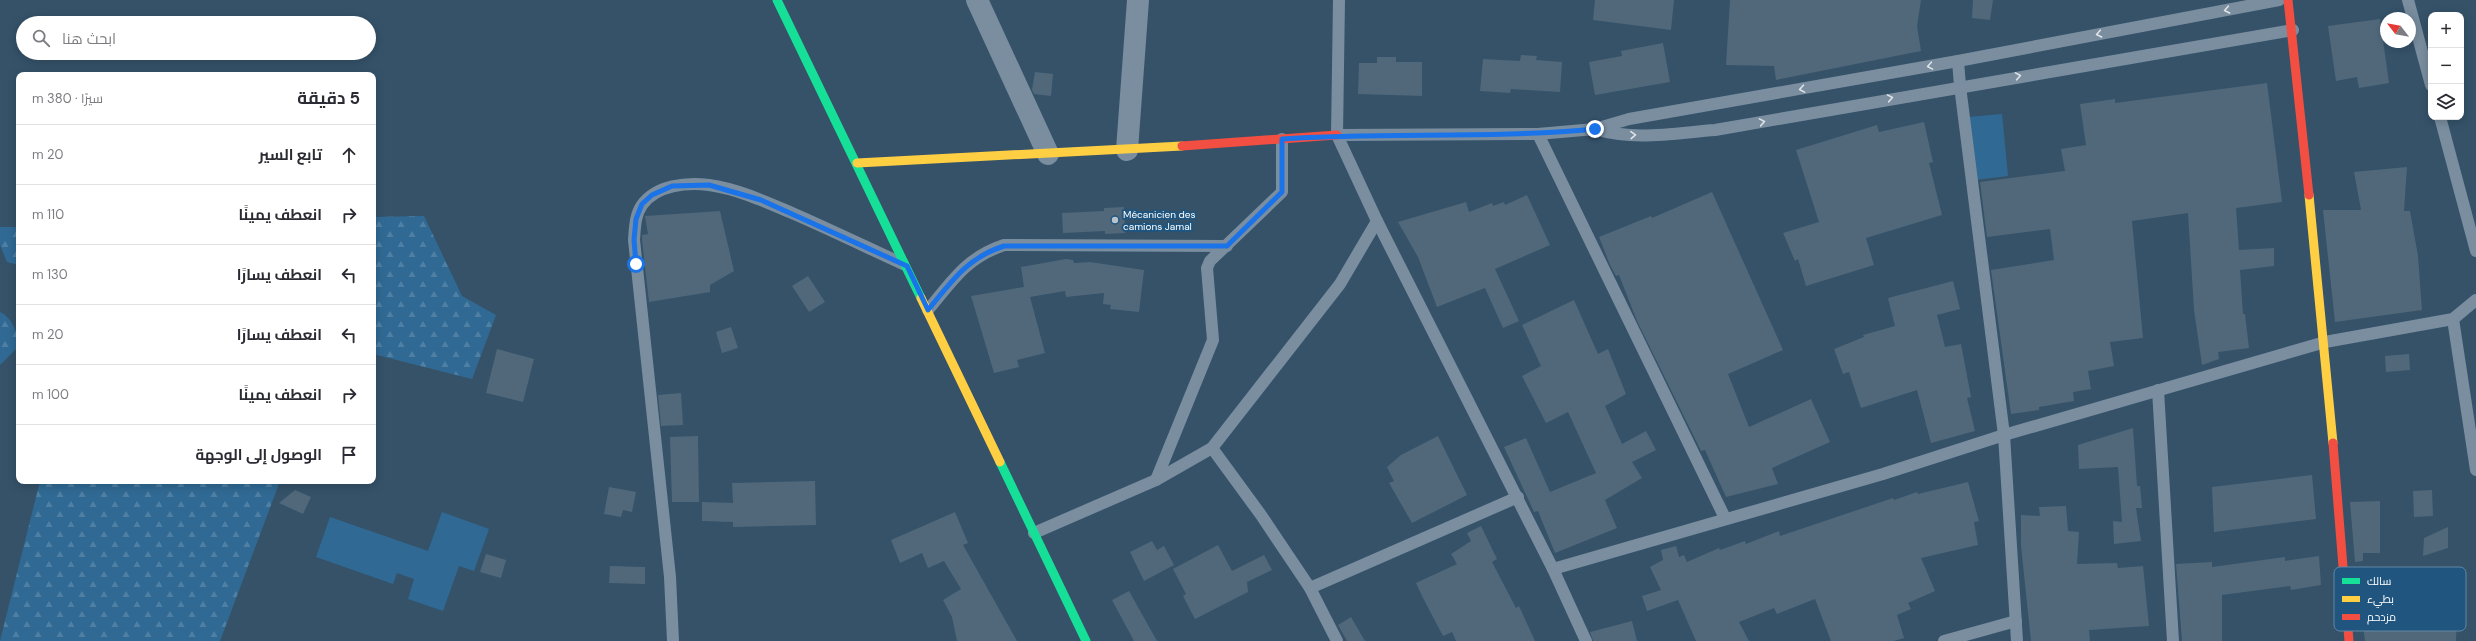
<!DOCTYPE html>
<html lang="ar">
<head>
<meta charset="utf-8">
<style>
	body { margin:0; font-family:"DM Sans",Cairo,sans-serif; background:#f2f2f3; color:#2b2b33; direction:rtl }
	.controls { position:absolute; right:12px; top:12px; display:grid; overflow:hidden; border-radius:8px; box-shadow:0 2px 10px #0003 }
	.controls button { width:36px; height:36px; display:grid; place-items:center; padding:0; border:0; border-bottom:1px solid #e1e1e2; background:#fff; color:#2b2b33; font:20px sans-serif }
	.compass { position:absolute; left:2380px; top:12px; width:36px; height:36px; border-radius:50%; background:#fff; box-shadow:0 2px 10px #0003; rotate:301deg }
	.stop { position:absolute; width:12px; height:12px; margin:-9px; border:3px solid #1a73e8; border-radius:50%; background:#fff }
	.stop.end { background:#1a73e8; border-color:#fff; box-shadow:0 1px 4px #0008 }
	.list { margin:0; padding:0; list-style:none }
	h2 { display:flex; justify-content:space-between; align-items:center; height:52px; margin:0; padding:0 16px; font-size:17px }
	h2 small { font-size:13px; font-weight:400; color:#7c7c81 }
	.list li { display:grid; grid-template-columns:26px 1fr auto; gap:12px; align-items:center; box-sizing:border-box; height:60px; padding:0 16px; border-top:1px solid #e1e1e2 }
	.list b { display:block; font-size:15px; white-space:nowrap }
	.list em { font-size:13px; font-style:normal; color:#7c7c81 }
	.icon { flex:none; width:22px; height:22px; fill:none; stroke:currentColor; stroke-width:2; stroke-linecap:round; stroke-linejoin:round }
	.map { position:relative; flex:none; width:2476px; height:641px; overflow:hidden; direction:ltr }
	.search { position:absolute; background:#fff; box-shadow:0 2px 10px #0003; left:16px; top:16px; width:360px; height:44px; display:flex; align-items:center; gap:10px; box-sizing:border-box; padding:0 14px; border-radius:22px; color:#7c7c81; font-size:15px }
	.panel { position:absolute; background:#fff; box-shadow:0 2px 10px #0003; left:16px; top:72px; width:360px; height:412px; border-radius:8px; direction:rtl }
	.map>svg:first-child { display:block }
</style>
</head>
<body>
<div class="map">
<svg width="2476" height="641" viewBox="0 0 2476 641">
	<defs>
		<pattern id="forest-firs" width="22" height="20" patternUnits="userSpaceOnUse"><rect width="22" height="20" fill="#306a94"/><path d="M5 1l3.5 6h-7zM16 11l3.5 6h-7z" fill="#4f80a4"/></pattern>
	</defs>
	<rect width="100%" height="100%" fill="#355269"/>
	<g fill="#306a94">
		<polygon points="2002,114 2008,176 1975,180 1968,117"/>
		<polygon points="442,512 489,529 474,571 459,566 443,611 408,599 414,579 397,573 393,584 316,557 330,517 428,551"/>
	</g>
	<g fill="url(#forest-firs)">
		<polygon points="424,216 462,296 496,315 472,379 373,354 373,217"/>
		<polygon points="0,227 19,227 19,265 7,262 0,245"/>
		<path d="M0 312C11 316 19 335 19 346L0 365Z"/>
		<polygon points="40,481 280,481 220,641 0,641"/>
	</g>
	<g fill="#50687a">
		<polygon points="1595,0 1674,0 1671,30 1593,20"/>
		<polygon points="1730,0 1921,0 1917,26 1921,51 1776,80 1774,66 1726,65"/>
		<polygon points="1973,0 1993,0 1990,20 1972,18"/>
		<polygon points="2380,19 2389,83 2359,88 2357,77 2336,81 2328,26"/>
		<polygon points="1663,43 1670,82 1595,95 1589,62 1622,56 1621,51"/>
		<polygon points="1521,55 1537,56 1536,60 1562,62 1560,92 1511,89 1510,93 1480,91 1483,59 1520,61"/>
		<polygon points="1377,57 1396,57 1396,62 1422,62 1422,96 1358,94 1359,63 1377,63"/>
		<polygon points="1035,72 1053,74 1051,96 1034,94 1032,90"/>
		<polygon points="2267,83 2282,202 2236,208 2239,250 2274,248 2274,266 2240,270 2243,314 2245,314 2249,348 2218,352 2219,359 2202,365 2194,310 2188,213 2132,221 2143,338 2110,342 2114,366 2088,371 2091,389 2073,392 2074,401 2039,407 2039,410 2011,414 1991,270 2054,260 2050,229 1987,237 1980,182 2065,171 2061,149 2086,145 2080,104 2115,99 2115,103"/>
		<polygon points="1924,122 1933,162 1929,163 1942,215 1866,238 1874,265 1806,286 1798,259 1795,261 1783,233 1819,222 1796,150 1877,125 1879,132"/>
		<polygon points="2407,167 2404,211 2410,211 2418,256 2422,310 2335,322 2323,210 2361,210 2354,172"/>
		<polygon points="1712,192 1783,350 1728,374 1749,427 1811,399 1830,442 1772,468 1778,484 1726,497 1705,450 1701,451 1637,321 1619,275 1616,276 1610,265 1599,237 1651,216 1652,218"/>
		<polygon points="1527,195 1550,245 1495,269 1519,321 1503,328 1485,288 1437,307 1418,257 1398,222 1466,202 1469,212 1492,203 1493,206 1504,202 1505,205"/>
		<polygon points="1124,207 1125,233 1105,234 1105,231 1063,233 1062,213 1104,211 1104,208"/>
		<polygon points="720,211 734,271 710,285 710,292 649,302 642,240 642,235 648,234 645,216"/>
		<polygon points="1066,259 1073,260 1074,263 1090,262 1144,270 1139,312 1110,309 1111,305 1103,304 1104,293 1066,297 1065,291 1030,297 1045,353 1017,360 1019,367 994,373 971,296 1024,287 1021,267"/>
		<polygon points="808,276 825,302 809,312 792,286"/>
		<polygon points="1953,281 1960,309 1937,315 1945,347 1961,344 1971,397 1967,398 1975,431 1931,443 1917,390 1861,408 1849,372 1843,374 1834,349 1864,337 1863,335 1895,326 1888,298"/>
		<polygon points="1574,300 1598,354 1608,349 1626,394 1605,406 1622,444 1646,431 1656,450 1632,462 1642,478 1605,500 1617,528 1555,553 1538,511 1534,512 1504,447 1526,438 1550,492 1596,473 1568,412 1546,423 1522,376 1541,366 1522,325"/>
		<polygon points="731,327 738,348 722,353 716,332"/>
		<polygon points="497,349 534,359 523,402 486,393"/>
		<polygon points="2409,354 2410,370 2386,372 2385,356"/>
		<polygon points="681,393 683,425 661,426 658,395"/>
		<polygon points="2133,428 2137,486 2140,486 2142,508 2136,508 2141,541 2114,544 2113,521 2122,522 2118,467 2079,469 2078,445"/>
		<polygon points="698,436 699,502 672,502 670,437"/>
		<polygon points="1438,436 1467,495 1412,523 1389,483 1394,481 1387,467 1401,455"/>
		<polygon points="2312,475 2316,519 2214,532 2212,487"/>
		<polygon points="815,481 816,525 733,527 733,522 702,521 702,502 733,503 732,483"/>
		<polygon points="1968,482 1979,521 1974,522 1978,545 1921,558 1935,591 1908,603 1911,609 1897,615 1904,638 1894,641 1831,641 1815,599 1777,614 1774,608 1739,622 1749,641 1696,641 1678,600 1647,611 1642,596 1661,590 1650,567 1663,560 1661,550 1676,546 1679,557 1684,555 1687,562 1719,548 1720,550 1745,541 1746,544 1779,531 1780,536 1893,498 1894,500 1917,492 1918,494"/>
		<polygon points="609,487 636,492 632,512 623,510 621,517 604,514"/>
		<polygon points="295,490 311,497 303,514 279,503"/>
		<polygon points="2432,490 2433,516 2414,517 2413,491"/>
		<polygon points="2380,501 2380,553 2363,553 2363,561 2355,562 2350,502"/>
		<polygon points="2066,506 2068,531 2079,532 2077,564 2117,563 2118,568 2143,566 2149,626 2089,630 2090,641 2031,641 2021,546 2021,515 2040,516 2039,507"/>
		<polygon points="955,512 968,543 963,545 1017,641 957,641 952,617 943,600 961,589 944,561 928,568 922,553 900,563 891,540"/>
		<polygon points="1481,526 1497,559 1492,562 1516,608 1519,606 1535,641 1456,641 1452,632 1443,636 1423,598 1416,583 1457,564 1451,554 1471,541 1467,533"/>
		<polygon points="2448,527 2448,548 2423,556 2424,538"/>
		<polygon points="1152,541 1157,550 1164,546 1174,565 1144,581 1130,552"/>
		<polygon points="1218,545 1232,571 1264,555 1272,570 1247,582 1248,592 1195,619 1183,596 1186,594 1173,569"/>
		<polygon points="486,554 506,560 501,578 480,572"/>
		<polygon points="2319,556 2321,585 2291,590 2290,586 2222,595 2222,641 2182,641 2176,564 2212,562 2212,567 2285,557 2285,561"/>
		<polygon points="610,566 645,567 645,584 609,583"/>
		<polygon points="1129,591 1157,641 1134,641 1112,600"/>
		<polygon points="2410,613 2457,613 2456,641 2365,641 2363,626 2410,623"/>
		<polygon points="1351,617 1365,641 1347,641 1338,625"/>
		<polygon points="1632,621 1637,641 1593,641 1590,632"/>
	</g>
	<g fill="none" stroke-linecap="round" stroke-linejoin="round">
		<g stroke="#7a8ea0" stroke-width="12">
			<polyline points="1339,0 1337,135 1377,221 1553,569 1586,641"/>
			<polyline points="2408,0 2431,85"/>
			<polyline points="1958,61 1960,86 2004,435 2017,641"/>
			<polyline points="2440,117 2476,251"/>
			<path d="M1595 129C1634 141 1675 133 1715 130L2293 30"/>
			<polyline points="1538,134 1725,518"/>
			<polyline points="1337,135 1538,134 1595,129 1629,119 1958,61 2279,0"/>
			<path d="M928 310C953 280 966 258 1004 245L1227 246"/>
			<polyline points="2453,319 2476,470"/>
			<polyline points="2158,390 2173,641"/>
			<polyline points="1212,448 1261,515 1310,588 1337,641"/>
			<polyline points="1156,480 1213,340 1207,268 1210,261 1282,192 1282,139"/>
			<polyline points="1034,533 1156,480 1212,448 1340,284 1377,221"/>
			<polyline points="1553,569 1883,474 2004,435 2325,342 2453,319 2476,300"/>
			<polyline points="1310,588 1518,497"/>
			<path d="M673 641 670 577 634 240C635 227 635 215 642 205 656 185 687 182 709 185 738 189 766 202 792 213 829 229 866 247 903 264"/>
			<polyline points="1944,641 2016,621"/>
		</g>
		<g stroke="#7a8ea0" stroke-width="22">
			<polyline points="977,0 1048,154"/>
			<polyline points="1127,150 1138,0"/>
		</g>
		<g stroke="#16e098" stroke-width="9">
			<polyline points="777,0 921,298"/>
			<polyline points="1000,462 1086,641"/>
		</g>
		<g stroke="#ffcf43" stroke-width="9">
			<polyline points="857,163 1182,146"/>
			<polyline points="2309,195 2333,443"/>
			<polyline points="921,298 1000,462"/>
		</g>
		<g stroke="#f24e42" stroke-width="9">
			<polyline points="2288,0 2309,195"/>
			<polyline points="1182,146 1337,135"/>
			<polyline points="2333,443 2349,641"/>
		</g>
	</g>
	<defs><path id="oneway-chevron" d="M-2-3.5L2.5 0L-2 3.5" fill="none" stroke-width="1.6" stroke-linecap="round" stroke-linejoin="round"/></defs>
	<g stroke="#dee3e7">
		<use href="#oneway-chevron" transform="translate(2227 10) rotate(169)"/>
		<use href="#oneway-chevron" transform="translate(2099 34) rotate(169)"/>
		<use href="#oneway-chevron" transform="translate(1930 66) rotate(170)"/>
		<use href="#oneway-chevron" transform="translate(2018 76) rotate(-10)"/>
		<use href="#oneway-chevron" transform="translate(1802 89) rotate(170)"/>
		<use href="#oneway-chevron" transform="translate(1890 98) rotate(-10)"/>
		<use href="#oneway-chevron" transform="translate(1762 122) rotate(-10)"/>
		<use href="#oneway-chevron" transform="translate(1633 135) rotate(-2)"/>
	</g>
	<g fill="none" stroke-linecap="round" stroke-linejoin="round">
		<path stroke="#1a73e8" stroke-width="5" d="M636 264 634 240 636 219 642 204 652 195 672 186 709 185 761 200 907 266 928 310C952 281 967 258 1004 246H1227L1282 192V139C1386 132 1491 139 1595 129"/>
	</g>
	<circle fill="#b8c2ca" stroke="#1f557f" stroke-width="1.5" cx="1115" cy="220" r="4"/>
	<g text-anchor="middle" stroke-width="4" stroke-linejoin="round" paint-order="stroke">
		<g font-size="10" fill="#fff" stroke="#1f557f" text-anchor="start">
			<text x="1123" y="218">Mécanicien des<tspan x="1123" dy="12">camions Jamal</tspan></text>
		</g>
	</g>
	<rect x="2334" y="567" width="132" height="64" rx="6" fill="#1f557f" stroke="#6288a5" stroke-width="1"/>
	<rect x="2342" y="578" width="18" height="6" fill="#16e098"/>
	<rect x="2342" y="596" width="18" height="6" fill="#ffcf43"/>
	<rect x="2342" y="614" width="18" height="6" fill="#f24e42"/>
	<g font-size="11" fill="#fff">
		<text x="2367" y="585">سالك</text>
		<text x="2367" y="603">بطيء</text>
		<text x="2367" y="621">مزدحم</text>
	</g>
</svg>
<div class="controls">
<button>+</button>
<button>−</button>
<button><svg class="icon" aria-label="layers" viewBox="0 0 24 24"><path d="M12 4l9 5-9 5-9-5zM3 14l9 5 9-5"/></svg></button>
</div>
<svg class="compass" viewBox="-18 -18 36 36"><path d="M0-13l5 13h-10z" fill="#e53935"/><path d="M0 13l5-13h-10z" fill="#7c7c81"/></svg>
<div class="stop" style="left:636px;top:264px"></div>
<div class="stop end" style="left:1595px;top:129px"></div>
<div class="search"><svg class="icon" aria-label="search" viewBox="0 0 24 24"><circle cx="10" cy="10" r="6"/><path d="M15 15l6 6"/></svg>ابحث هنا</div>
<section class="panel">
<h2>5 دقيقة<small>سيرًا · 380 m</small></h2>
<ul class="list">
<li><svg class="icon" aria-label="ahead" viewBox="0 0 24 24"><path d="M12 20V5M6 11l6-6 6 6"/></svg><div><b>تابع السير</b></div><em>20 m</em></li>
<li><svg class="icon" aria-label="right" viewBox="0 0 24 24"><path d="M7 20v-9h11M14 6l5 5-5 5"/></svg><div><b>انعطف يمينًا</b></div><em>110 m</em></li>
<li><svg class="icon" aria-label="left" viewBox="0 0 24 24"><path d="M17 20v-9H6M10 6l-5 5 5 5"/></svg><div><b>انعطف يسارًا</b></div><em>130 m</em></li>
<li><svg class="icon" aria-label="left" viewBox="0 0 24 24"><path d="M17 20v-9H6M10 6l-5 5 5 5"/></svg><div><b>انعطف يسارًا</b></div><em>20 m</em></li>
<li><svg class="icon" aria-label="right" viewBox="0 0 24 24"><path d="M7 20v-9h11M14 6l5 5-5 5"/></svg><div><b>انعطف يمينًا</b></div><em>100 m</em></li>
<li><svg class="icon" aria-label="arrive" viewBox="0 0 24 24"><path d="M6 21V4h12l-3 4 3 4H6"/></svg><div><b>الوصول إلى الوجهة</b></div></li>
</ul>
</section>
</div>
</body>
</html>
